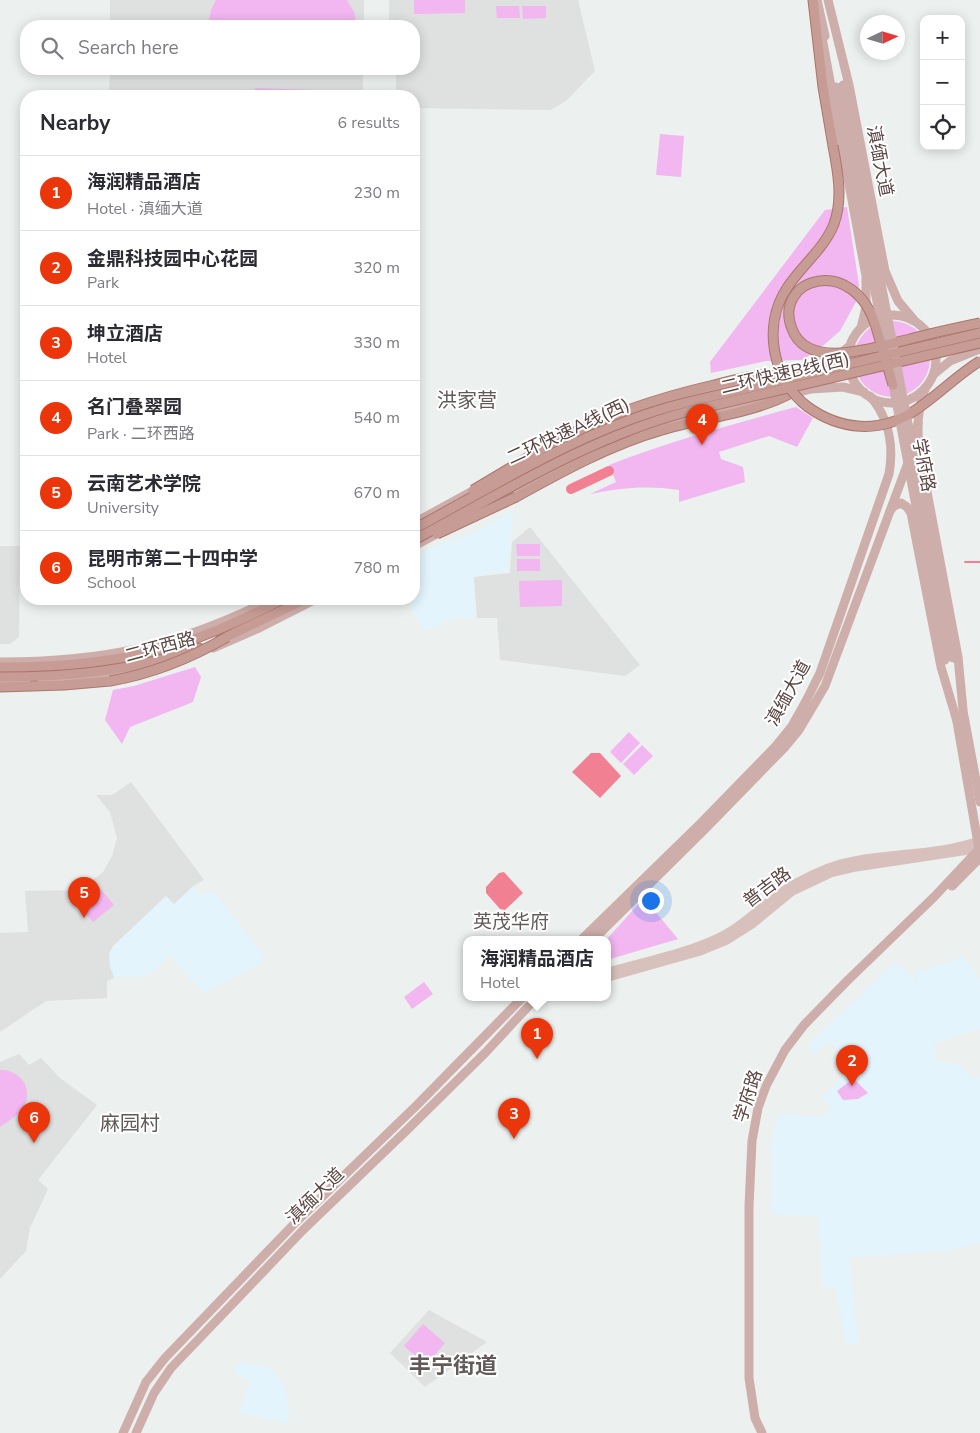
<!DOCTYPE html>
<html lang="en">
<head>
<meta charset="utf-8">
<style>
	body { margin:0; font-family:"Nunito Sans","Noto Sans SC",sans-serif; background:#f7f7f7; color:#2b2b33 }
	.controls { position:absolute; right:15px; top:15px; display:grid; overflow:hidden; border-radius:10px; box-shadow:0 2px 12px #0003 }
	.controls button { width:45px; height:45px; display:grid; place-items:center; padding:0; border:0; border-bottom:1px solid #e1e1e2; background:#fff; color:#2b2b33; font:25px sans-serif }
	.compass { position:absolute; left:860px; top:15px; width:45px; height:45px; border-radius:50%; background:#fff; box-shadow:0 2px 12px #0003; rotate:86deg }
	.you { position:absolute; left:650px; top:900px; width:18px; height:18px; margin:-12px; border:4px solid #fff; border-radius:50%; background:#1a73e8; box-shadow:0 0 0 8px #1a73e833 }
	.badge { display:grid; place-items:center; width:32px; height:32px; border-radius:50%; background:#eb350b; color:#fff; font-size:16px; font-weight:700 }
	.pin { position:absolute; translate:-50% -41px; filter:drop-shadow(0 1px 2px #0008) }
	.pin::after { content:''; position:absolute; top:26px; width:18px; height:15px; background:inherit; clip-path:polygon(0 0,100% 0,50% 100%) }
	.popup { position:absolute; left:463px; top:936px; width:148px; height:65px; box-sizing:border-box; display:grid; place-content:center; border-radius:10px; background:#fff; filter:drop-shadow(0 1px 4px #0005); font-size:16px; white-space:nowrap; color:#7c7c81 }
	.popup b { font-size:19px; color:#2b2b33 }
	.popup::after { content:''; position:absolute; left:50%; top:100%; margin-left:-10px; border:10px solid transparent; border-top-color:#fff }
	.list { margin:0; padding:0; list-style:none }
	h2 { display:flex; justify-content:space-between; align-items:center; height:65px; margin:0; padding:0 20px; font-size:21px }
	h2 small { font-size:16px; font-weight:400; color:#7c7c81 }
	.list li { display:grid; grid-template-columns:32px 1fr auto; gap:15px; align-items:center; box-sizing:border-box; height:75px; padding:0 20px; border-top:1px solid #e1e1e2 }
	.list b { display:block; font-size:19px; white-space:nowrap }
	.list p { margin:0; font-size:16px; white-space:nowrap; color:#7c7c81 }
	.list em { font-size:16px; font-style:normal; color:#7c7c81 }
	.icon { flex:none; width:28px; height:28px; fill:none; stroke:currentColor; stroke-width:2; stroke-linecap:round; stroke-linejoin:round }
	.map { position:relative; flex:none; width:980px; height:1433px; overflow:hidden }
	.search { position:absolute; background:#fff; box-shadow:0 2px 12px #0003; left:20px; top:20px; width:400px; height:55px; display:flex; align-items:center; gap:12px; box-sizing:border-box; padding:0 18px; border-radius:20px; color:#7c7c81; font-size:19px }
	.panel { position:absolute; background:#fff; box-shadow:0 2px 12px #0003; left:20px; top:90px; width:400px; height:515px; border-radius:20px }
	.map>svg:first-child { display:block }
</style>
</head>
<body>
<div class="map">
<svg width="980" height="1433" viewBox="0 0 980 1433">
	<rect width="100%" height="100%" fill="#ecf0ee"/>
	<g fill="#e3f4fd">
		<polygon points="513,511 508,572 473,576 475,618 457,618 424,631 406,599 414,599 414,557 434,546 468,535"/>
		<polygon points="193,886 202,896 213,890 264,956 260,964 204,993 170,955 147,977 122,976 114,978 110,966 109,954 113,946 166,895 174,904"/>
		<polygon points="964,957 980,979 980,1029 935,1043 922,1000 935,1046 937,1062 955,1063 974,1078 980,1078 980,1243 953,1250 849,1258 858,1343 846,1345 836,1287 823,1288 817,1216 771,1215 771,1145 778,1113 825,1117 831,1109 821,1098 853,1066 829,1041 816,1054 806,1047 896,961 913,977 918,986 914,973"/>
		<polygon points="239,1362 267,1367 276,1374 285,1388 289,1410 287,1423 239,1413 251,1380 234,1374"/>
	</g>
	<g fill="#dee1df">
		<rect x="110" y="0" width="254" height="26"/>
		<polygon points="389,0 578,0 595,71 566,101 550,110 414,108 414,96 396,96 396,69 414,69 414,26 393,26 389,21"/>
		<polygon points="110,69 363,69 363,96 109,96"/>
		<polygon points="530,527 640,665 625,676 500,660 497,618 477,618 474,577 510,573 512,542"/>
		<polygon points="0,546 20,546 19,637 10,644 0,644"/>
		<polygon points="131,782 204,880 193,886 174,904 166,896 113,946 109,954 110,966 114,978 107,981 107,998 46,1001 0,1032 0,933 28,932 25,891 80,890 103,872 112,856 117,838 110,812 96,795 112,795"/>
		<polygon points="19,1054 29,1065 41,1058 60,1078 97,1105 38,1180 48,1189 30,1228 26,1251 0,1279 0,1062"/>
		<polygon points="429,1310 487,1342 425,1387 390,1353"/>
	</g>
	<g fill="#f2b6f1">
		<polygon points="216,0 347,0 354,12 357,26 208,26 211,10"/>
		<polygon points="414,0 465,0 465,13 414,14"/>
		<polygon points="496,6 519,6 520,18 497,18"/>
		<polygon points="522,6 546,6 546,18 523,19"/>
		<polygon points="255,88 313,90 312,96 255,96"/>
		<polygon points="660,134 684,136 681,177 656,175"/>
		<polygon points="847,207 859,285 857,300 840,331 818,350 802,360 766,361 711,373 710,362 825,210"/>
		<circle cx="892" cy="359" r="38"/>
		<path d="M796 407 813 418 797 447 769 436 719 452 721 459 743 467 745 482 679 502V490C647 485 620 488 590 494L616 482 609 465C670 441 733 424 796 407Z"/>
		<polygon points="516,544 540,544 540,556 517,556"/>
		<rect x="517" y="559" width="23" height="12"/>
		<polygon points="562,580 562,606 520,607 519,581"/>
		<polygon points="195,667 201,677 193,702 130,727 122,744 105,720 113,690 134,686"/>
		<polygon points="629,732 640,743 621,763 610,752"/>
		<polygon points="642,745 653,756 634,775 623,764"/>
		<polygon points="98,886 114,905 93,922 77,904"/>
		<polygon points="644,898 678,939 607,960 606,940"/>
		<polygon points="424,982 433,994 412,1009 404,997"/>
		<path d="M0 1070C19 1069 34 1088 24 1106 20 1115 8 1121 0 1127Z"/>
		<polygon points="855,1080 868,1093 858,1099 843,1100 837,1091 850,1081"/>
		<polygon points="423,1324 445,1343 426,1365 404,1346"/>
	</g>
	<g fill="#f28093">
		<polygon points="591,753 600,753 621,776 600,798 572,772"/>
		<polygon points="504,872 523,893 505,910 500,909 486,893 486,887 499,873"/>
	</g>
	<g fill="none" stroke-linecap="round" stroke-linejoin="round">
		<polyline stroke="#f28093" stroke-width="2" points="965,562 980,562"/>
		<polyline stroke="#f28093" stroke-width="10" points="571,489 609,471"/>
		<g stroke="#ac756b" stroke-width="11">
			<g id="trunk">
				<polyline points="813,0 823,87 833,146"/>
				<path d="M552 443C604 416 657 398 714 385 738 379 761 373 786 373"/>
				<path d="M516 497C563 471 610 445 662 430 702 418 755 413 791 393"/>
				<polyline points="220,640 306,599"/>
				<path d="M0 667C63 667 125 662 185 642 219 631 252 615 283 599"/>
				<path d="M0 677C68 677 135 671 199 648"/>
				<polyline points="0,687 64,685 110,681"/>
			</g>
		</g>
		<g stroke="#d8c1bd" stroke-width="8">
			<path d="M607 972C644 961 688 953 723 935 741 926 755 912 771 899 788 886 807 876 827 868 876 850 931 858 980 840"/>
			<polyline points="607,978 699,952 726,941 753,924 792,892 832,873 853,868 979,849"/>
		</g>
		<g stroke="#ceaeaa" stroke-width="9">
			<polyline points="817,0 825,36"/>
			<polyline points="828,0 849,85 885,271 898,301 914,320"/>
			<polyline points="821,32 866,276 866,307 861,328"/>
			<circle cx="892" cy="359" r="44"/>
			<polyline points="934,374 950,361 980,349"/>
			<path d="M925 389C917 408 917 429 919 449L958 657 964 720"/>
			<polyline points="657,405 813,366 836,357 851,345"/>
			<polyline points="634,433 688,417 811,389 843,387 864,392"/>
			<polyline points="912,447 918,423"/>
			<polyline points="538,456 584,432"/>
			<polyline points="489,506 597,449"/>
			<polyline points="890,511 894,506 901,503 907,507 911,513 941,667 957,721"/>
			<polyline points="414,523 480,487"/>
			<polyline points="414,546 442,531"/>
			<polyline points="213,648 259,628 316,599"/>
			<path d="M0 662C104 662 179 646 272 599"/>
			<polyline points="42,681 100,677 143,669"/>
			<polyline points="0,682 26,682"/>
			<polyline points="956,716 979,849"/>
			<polyline points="964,716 980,802"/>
			<polyline points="952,886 980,858"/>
			<path d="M581 940 701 823 775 747 792 726 806 701 820 673 889 474C894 446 889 418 870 396"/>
			<polyline points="593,940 706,828 784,748 799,730 825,686 909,460"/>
			<polyline points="123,1433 146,1382 165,1358 296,1222 417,1105 522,998"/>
			<polyline points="136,1433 154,1393 171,1368 303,1230 407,1130 486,1052 536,998"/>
			<polyline points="762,1433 755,1418 749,1378 749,1206 752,1141 758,1108 766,1086 785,1050 804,1025 848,980 934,897 980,848"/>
		</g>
		<use href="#trunk" stroke="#c79c95" stroke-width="9"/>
		<g stroke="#ac756b" stroke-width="11" stroke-linecap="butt">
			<g id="trunk-bridge">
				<path d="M833 146C838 172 843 199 834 224 824 249 801 266 787 288 762 325 772 380 808 407 840 430 880 434 914 411 937 396 956 376 980 361"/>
				<path d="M893 385 876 327C854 253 772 278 792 329 808 372 878 346 910 339 933 333 956 328 980 323"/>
				<polyline points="473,490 552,443"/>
				<path d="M414 529C501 482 587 427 684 403L980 333"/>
				<polyline points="437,534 516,497"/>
				<path d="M414 540C502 493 588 438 686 412L980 343"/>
				<path d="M110 681C151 674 191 658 227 637"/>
			</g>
		</g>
		<g stroke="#ceaeaa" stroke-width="9">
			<polyline points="843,85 953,658"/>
			<polyline points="836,87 886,349"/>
			<polyline points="892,379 945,660"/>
		</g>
		<use href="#trunk-bridge" stroke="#c79c95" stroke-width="9"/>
	</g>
	<g text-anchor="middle" stroke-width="4" stroke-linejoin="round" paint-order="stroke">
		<g font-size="18" fill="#5b4644" stroke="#fff">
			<text transform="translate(880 161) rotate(79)" y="6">滇缅大道</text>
			<text transform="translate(785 373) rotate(-13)" y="6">二环快速B线(西)</text>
			<text transform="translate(568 431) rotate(-25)" y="6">二环快速A线(西)</text>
			<text transform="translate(924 465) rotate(79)" y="6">学府路</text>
			<text transform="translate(160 647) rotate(-15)" y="6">二环西路</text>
			<text transform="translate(788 693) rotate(-61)" y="6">滇缅大道</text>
			<text transform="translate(767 887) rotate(-37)" y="6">普吉路</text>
			<text transform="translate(748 1096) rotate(-72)" y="6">学府路</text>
			<text transform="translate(315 1196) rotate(-44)" y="6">滇缅大道</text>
		</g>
		<g font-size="19" fill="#625a59" stroke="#fff">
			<text x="511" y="928">英茂华府</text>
		</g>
		<g font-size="20" fill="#625a59" stroke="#fff">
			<text x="467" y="407">洪家营</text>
			<text x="130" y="1130">麻园村</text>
		</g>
		<g font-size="22" font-weight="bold" fill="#625a59" stroke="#fff">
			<text x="453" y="1373">丰宁街道</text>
		</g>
	</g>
</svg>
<div class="controls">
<button>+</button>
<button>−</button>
<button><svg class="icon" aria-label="locate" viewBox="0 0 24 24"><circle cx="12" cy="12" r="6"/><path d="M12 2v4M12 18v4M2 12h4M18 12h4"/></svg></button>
</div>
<svg class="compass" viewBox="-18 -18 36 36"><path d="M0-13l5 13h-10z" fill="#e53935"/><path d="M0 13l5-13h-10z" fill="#7c7c81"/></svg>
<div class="you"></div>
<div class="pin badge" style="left:537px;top:1059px">1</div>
<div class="popup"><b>海润精品酒店</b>Hotel</div>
<div class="pin badge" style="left:852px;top:1086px">2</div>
<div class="pin badge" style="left:514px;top:1139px">3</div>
<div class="pin badge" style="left:702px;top:445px">4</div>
<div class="pin badge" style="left:84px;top:918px">5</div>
<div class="pin badge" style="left:34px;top:1143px">6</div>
<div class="search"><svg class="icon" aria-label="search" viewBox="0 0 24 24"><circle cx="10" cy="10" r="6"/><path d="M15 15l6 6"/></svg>Search here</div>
<section class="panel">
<h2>Nearby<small>6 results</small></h2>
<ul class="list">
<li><span class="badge">1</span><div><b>海润精品酒店</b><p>Hotel · 滇缅大道</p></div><em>230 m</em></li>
<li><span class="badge">2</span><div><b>金鼎科技园中心花园</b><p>Park</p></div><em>320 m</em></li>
<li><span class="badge">3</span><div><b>坤立酒店</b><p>Hotel</p></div><em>330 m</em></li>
<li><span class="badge">4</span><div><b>名门叠翠园</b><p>Park · 二环西路</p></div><em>540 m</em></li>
<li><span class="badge">5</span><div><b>云南艺术学院</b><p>University</p></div><em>670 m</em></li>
<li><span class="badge">6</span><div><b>昆明市第二十四中学</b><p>School</p></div><em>780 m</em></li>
</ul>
</section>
</div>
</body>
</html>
